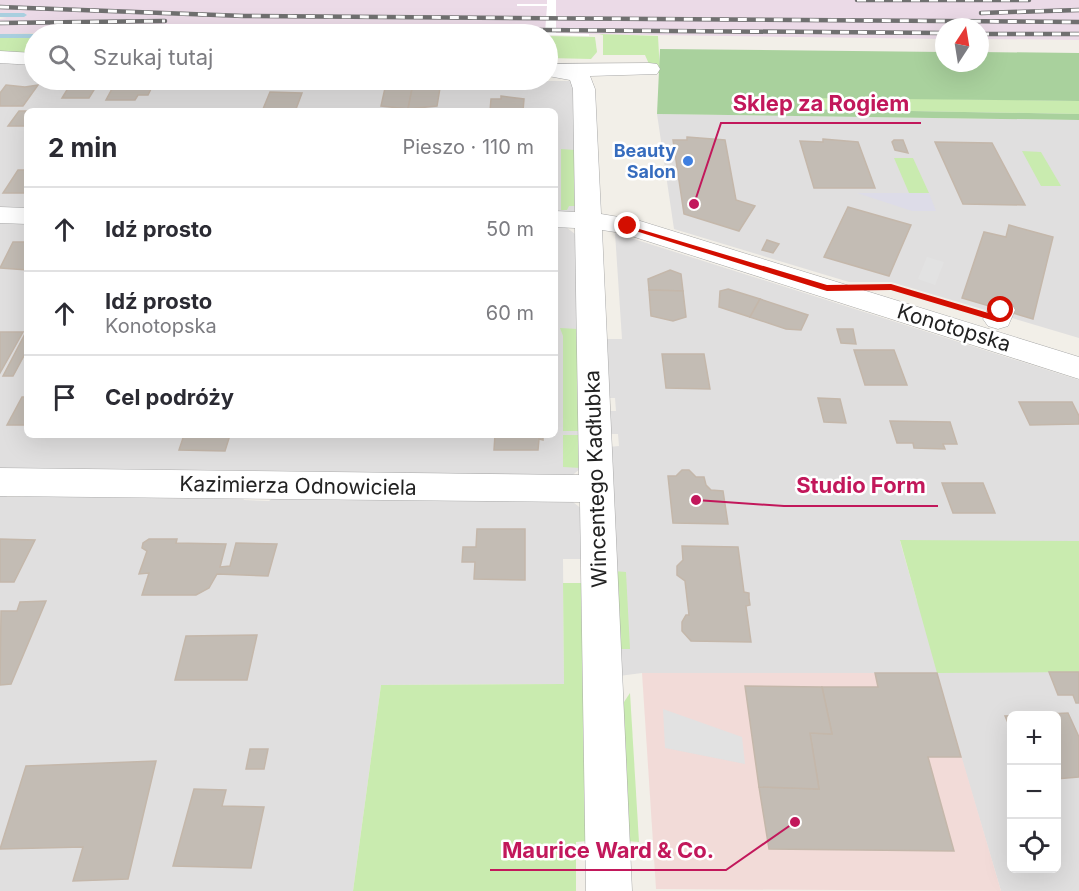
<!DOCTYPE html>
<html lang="pl">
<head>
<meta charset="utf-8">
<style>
	body { margin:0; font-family:Inter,sans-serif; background:#f7f7f7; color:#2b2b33 }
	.controls { position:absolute; right:18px; bottom:18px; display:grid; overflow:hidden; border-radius:9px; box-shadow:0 6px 24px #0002 }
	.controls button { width:54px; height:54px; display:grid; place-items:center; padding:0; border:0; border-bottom:2px solid #e1e1e2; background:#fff; color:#2b2b33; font:30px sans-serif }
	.compass { position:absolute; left:935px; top:18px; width:54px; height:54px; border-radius:50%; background:#fff; box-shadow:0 6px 24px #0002; rotate:12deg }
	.stop { position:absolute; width:18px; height:18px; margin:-14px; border:4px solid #d30e00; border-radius:50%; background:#fff }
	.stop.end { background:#d30e00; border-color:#fff; box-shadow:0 2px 6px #0008 }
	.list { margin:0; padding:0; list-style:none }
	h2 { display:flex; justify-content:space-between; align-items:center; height:78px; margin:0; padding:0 24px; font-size:26px }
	h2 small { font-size:20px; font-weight:400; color:#7c7c81 }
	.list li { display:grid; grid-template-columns:39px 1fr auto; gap:18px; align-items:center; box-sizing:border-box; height:84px; padding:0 24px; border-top:2px solid #e1e1e2 }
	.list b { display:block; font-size:22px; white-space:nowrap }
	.list p { margin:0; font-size:20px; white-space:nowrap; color:#7c7c81 }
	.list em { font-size:20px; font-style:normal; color:#7c7c81 }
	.icon { flex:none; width:33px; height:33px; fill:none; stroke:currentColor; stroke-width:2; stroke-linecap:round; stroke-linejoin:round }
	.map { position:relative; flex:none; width:1079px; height:891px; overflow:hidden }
	.search { position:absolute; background:#fff; box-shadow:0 6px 24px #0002; left:24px; top:24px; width:534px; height:66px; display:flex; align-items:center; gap:15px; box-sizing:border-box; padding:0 21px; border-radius:33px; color:#7c7c81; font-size:22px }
	.panel { position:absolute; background:#fff; box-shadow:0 6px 24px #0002; left:24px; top:108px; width:534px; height:330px; border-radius:9px }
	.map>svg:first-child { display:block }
</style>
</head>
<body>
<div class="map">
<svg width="1079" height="891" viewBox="0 0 1079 891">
	<rect width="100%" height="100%" fill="#f2efe8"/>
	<g fill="#e0dfdf" fill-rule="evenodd">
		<polygon points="0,63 34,65 34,80 570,81 573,85 576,210 569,214 555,214 555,111 27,111 27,210 0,209"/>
		<polygon points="657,114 1079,120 1079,338 891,282 849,282 674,229"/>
		<polygon points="0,220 27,221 27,435 555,435 555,225 566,227 575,234 577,242 581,468 568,479 0,474"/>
		<path d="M615 233 1079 380V541H900L917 601 1049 672H1079V891H1001L936 673H642L619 676 608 447 619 446 618 434H608L607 411H616L615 398H606L604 339H622ZM1012 716H1056V868H1012Z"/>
		<polygon points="0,494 6,494 7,497 24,497 27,494 76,497 80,495 242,496 244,500 269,501 274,497 573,502 583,510 583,559 563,559 564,684 381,685 353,891 0,891"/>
	</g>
	<polygon fill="#f2dbd8" points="642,673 937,673 1001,891 656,889"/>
	<polygon fill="#ebdae7" points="0,0 1079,0 1079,40 980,39 980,27 944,27 944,39 502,33 0,34 0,19 7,18 0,17"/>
	<g fill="#c9ebaf">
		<polygon points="155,33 263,34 34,34 34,46 29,54 0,52 0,34"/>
		<polygon points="599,34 658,36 660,73 653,73 645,55 603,55 603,35"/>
		<polygon points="548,36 595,37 597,52 591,59 548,58"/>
		<polygon points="803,97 1079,101 1079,114 805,109"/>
		<polygon points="561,149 575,150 576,206 569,206 567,210 561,210"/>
		<polygon points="1022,151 1041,152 1061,186 1041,186"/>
		<polygon points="894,158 913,158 929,193 909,193"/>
		<polygon points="560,328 578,329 580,431 563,431 563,336"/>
		<polygon points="563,435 580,435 581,468 563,467"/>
		<polygon points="900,540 1079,541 1079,672 937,673"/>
		<polygon points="614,571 626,572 630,649 617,649"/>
		<polygon points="563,583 583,583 588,841 576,842 576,891 353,891 381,685 564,684"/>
		<polygon points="630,693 639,842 626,841 620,708"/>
	</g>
	<polygon fill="#a9d19d" points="660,49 944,52 944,63 980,63 980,52 1079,53 1079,101 803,98 805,109 1079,114 1079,120 657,114"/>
	<g fill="#e2e2e2">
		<polygon points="927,257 944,262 935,285 918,279"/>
		<polygon points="663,709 742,737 745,764 665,748"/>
	</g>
	<polygon fill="#dddce8" points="857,193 929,193 936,211 912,211"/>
	<polygon fill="#fff" points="547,0 556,0 556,33 589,34 589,36 513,34 545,33 547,6 517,6 517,4 547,4"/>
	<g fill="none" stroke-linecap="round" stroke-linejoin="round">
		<g fill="#a9cfdf" fill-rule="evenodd">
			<polygon points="0,13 24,13 27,15 24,17 0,17"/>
			<polygon points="0,34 35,34 34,38 0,38"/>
		</g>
	</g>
	<g fill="#c3bcb4" stroke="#c4b7aa" stroke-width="1.5">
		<polygon points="6,85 25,87 38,85 23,106 0,106 0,93"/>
		<polygon points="70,85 97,85 89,98 62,98"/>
		<polygon points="122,85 153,85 148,95 138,95 135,100 106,100 113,87"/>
		<polygon points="385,88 412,89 408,109 381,106"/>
		<polygon points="421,88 440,88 437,106 408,109 412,89"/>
		<polygon points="270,92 302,93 296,109 263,109"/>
		<polygon points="501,96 524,99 523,111 490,111 491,99 501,99"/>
		<polygon points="19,111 33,111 27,111 27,126 8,126"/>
		<polygon points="687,137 725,140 736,200 755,206 739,231 684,214 673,140 687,140"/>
		<polygon points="823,139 858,142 875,188 814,188 800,141 823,142"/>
		<polygon points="894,140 903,140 908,153 895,150 892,142"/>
		<polygon points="935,142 992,143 1025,205 963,204"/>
		<polygon points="18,170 27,170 27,193 3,193"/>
		<polygon points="848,207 911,225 889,276 824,257"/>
		<polygon points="1009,225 1053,237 1033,319 962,298 984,232 1006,237"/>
		<polygon points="767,240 779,244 773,253 762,250"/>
		<polygon points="13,242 27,242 27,270 0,268"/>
		<polygon points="670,270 681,274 683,291 649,290 648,279"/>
		<polygon points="728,289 760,299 750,317 719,307 720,291"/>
		<polygon points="649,290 683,291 686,317 673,321 651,316"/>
		<polygon points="760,299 808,315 801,330 786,329 750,317"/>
		<polygon points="837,329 853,329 856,344 841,343"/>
		<polygon points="0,332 23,332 0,373"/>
		<polygon points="26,332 27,350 13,376 3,376"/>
		<polygon points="854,350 894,350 907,385 865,385"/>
		<polygon points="662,354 704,354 710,389 666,388"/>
		<polygon points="22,397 27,397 27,425 7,425"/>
		<polygon points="818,398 840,399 846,423 824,422"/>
		<polygon points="1019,402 1072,402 1079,416 1079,424 1030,425"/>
		<polygon points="890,421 950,422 957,444 943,444 945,449 914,448 913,443 897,443"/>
		<polygon points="184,435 230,435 225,451 179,450"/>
		<polygon points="495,435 543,435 543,440 539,439 538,450 494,450"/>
		<polygon points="682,470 689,470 696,477 704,477 706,485 711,490 723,491 728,524 673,523 668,476 676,476"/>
		<polygon points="942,483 983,483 995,513 953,513"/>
		<polygon points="477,529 525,529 525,580 474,579 475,562 462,562 463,547 476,547"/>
		<polygon points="0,539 35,540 14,582 0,582"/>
		<polygon points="177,539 176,543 226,544 220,567 230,566 236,543 277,544 268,576 217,574 209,588 196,595 142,595 149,573 139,574 147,551 142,548 143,543 149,539"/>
		<polygon points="682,546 738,547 744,592 749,593 749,598 750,605 746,606 751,642 691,641 682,631 682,622 686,615 689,615 685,581 677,575 677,566 683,560"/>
		<polygon points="46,601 11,684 0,685 1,611 17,611 20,602"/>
		<polygon points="257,635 247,680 175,680 186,636"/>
		<polygon points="1049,672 1079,672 1079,703 1076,703 1073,695 1058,695"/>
		<polygon points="875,673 937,673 961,757 928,757 954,851 769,849 759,787 819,789 810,733 832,734 822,687 878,687"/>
		<polygon points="745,686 822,687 832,734 810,733 819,789 759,787"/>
		<polygon points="1068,713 1079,737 1079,777 1056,779 1056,716 1012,716 1012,732 1005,716"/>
		<polygon points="250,749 268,749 264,769 246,769"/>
		<polygon points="156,761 128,879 73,881 83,847 0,849 26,766"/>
		<polygon points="194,789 226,790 222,806 264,807 251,868 173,866"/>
	</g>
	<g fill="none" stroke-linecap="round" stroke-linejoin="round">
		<g stroke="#a9a9a9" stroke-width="1">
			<g id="minor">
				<polygon points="0,51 34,53 34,65 0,63"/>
				<polygon points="649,63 657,64 660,69 657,74 590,76 595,89 601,214 637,220 1079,357 1079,379 622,233 602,230 632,891 586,891 580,502 0,496 0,468 579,475 575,228 555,227 555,211 575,212 573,89 570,80 548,76 548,64"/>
				<polygon points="0,207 27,208 27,224 0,223"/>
				<polygon points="1001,300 1011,303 1015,310 1008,326 998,329 988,326 983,319 991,303"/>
			</g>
		</g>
		<use href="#minor" fill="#fff" fill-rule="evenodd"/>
		<g stroke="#707070" stroke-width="4.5">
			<g id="rail">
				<polyline points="857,0 1029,0"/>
				<polyline points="0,7 244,16 1079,22"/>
				<polyline points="981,13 1079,10"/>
				<polyline points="0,23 165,21"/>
				<polyline points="156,27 944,33"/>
				<polyline points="980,34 1079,34"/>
			</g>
		</g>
		<use href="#rail" stroke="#fff" stroke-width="3" stroke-dasharray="9" stroke-linecap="butt"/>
	</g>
	<polygon fill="#d30e00" points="626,225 827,285 891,284 995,315 998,308 1005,310 1002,319 998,322 891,290 827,291 626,228"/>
	<circle fill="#3f7fe0" stroke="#fff" stroke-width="2" cx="688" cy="161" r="6"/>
	<g text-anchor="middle" stroke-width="5" stroke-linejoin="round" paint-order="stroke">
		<g font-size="18" font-weight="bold" fill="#366cbe" stroke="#fff" text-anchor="end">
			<text x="676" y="157">Beauty<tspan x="676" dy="21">Salon</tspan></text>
		</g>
		<g font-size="21" fill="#222" stroke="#fff">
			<text transform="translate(954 328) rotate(17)" y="7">Konotopska</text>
			<text transform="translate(596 479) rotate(-92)" y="7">Wincentego Kadłubka</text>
			<text transform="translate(298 486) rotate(1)" y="7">Kazimierza Odnowiciela</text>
		</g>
	</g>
	<path fill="none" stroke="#c2185b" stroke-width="2" d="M694 204L721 123H921M696 500L784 506H938M795 822L726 870H490"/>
	<g fill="#c2185b" stroke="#fff" stroke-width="2">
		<circle cx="694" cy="204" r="6"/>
		<circle cx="696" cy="500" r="6"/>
		<circle cx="795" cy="822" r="6"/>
	</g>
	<g font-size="22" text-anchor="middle" font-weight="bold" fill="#c2185b" stroke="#fff" stroke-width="5" stroke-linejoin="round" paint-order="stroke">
		<text x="821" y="111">Sklep za Rogiem</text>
		<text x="861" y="493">Studio Form</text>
		<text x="608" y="858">Maurice Ward &amp; Co.</text>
	</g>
</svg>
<div class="controls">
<button>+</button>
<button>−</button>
<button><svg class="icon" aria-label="locate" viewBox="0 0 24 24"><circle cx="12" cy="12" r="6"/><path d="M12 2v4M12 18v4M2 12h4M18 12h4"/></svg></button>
</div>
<svg class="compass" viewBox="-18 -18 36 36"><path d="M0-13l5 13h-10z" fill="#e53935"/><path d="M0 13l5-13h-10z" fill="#7c7c81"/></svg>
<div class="stop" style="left:1001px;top:310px"></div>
<div class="stop end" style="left:628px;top:226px"></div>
<div class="search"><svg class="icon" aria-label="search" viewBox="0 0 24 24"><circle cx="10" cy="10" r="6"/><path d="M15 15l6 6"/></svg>Szukaj tutaj</div>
<section class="panel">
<h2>2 min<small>Pieszo · 110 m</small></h2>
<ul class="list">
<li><svg class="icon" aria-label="ahead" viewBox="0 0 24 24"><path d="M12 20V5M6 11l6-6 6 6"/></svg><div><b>Idź prosto</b></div><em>50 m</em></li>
<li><svg class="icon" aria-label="ahead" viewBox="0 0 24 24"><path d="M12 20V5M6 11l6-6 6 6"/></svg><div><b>Idź prosto</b><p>Konotopska</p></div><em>60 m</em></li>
<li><svg class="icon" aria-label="arrive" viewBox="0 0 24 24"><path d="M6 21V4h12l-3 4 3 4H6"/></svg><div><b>Cel podróży</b></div></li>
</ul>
</section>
</div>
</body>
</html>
